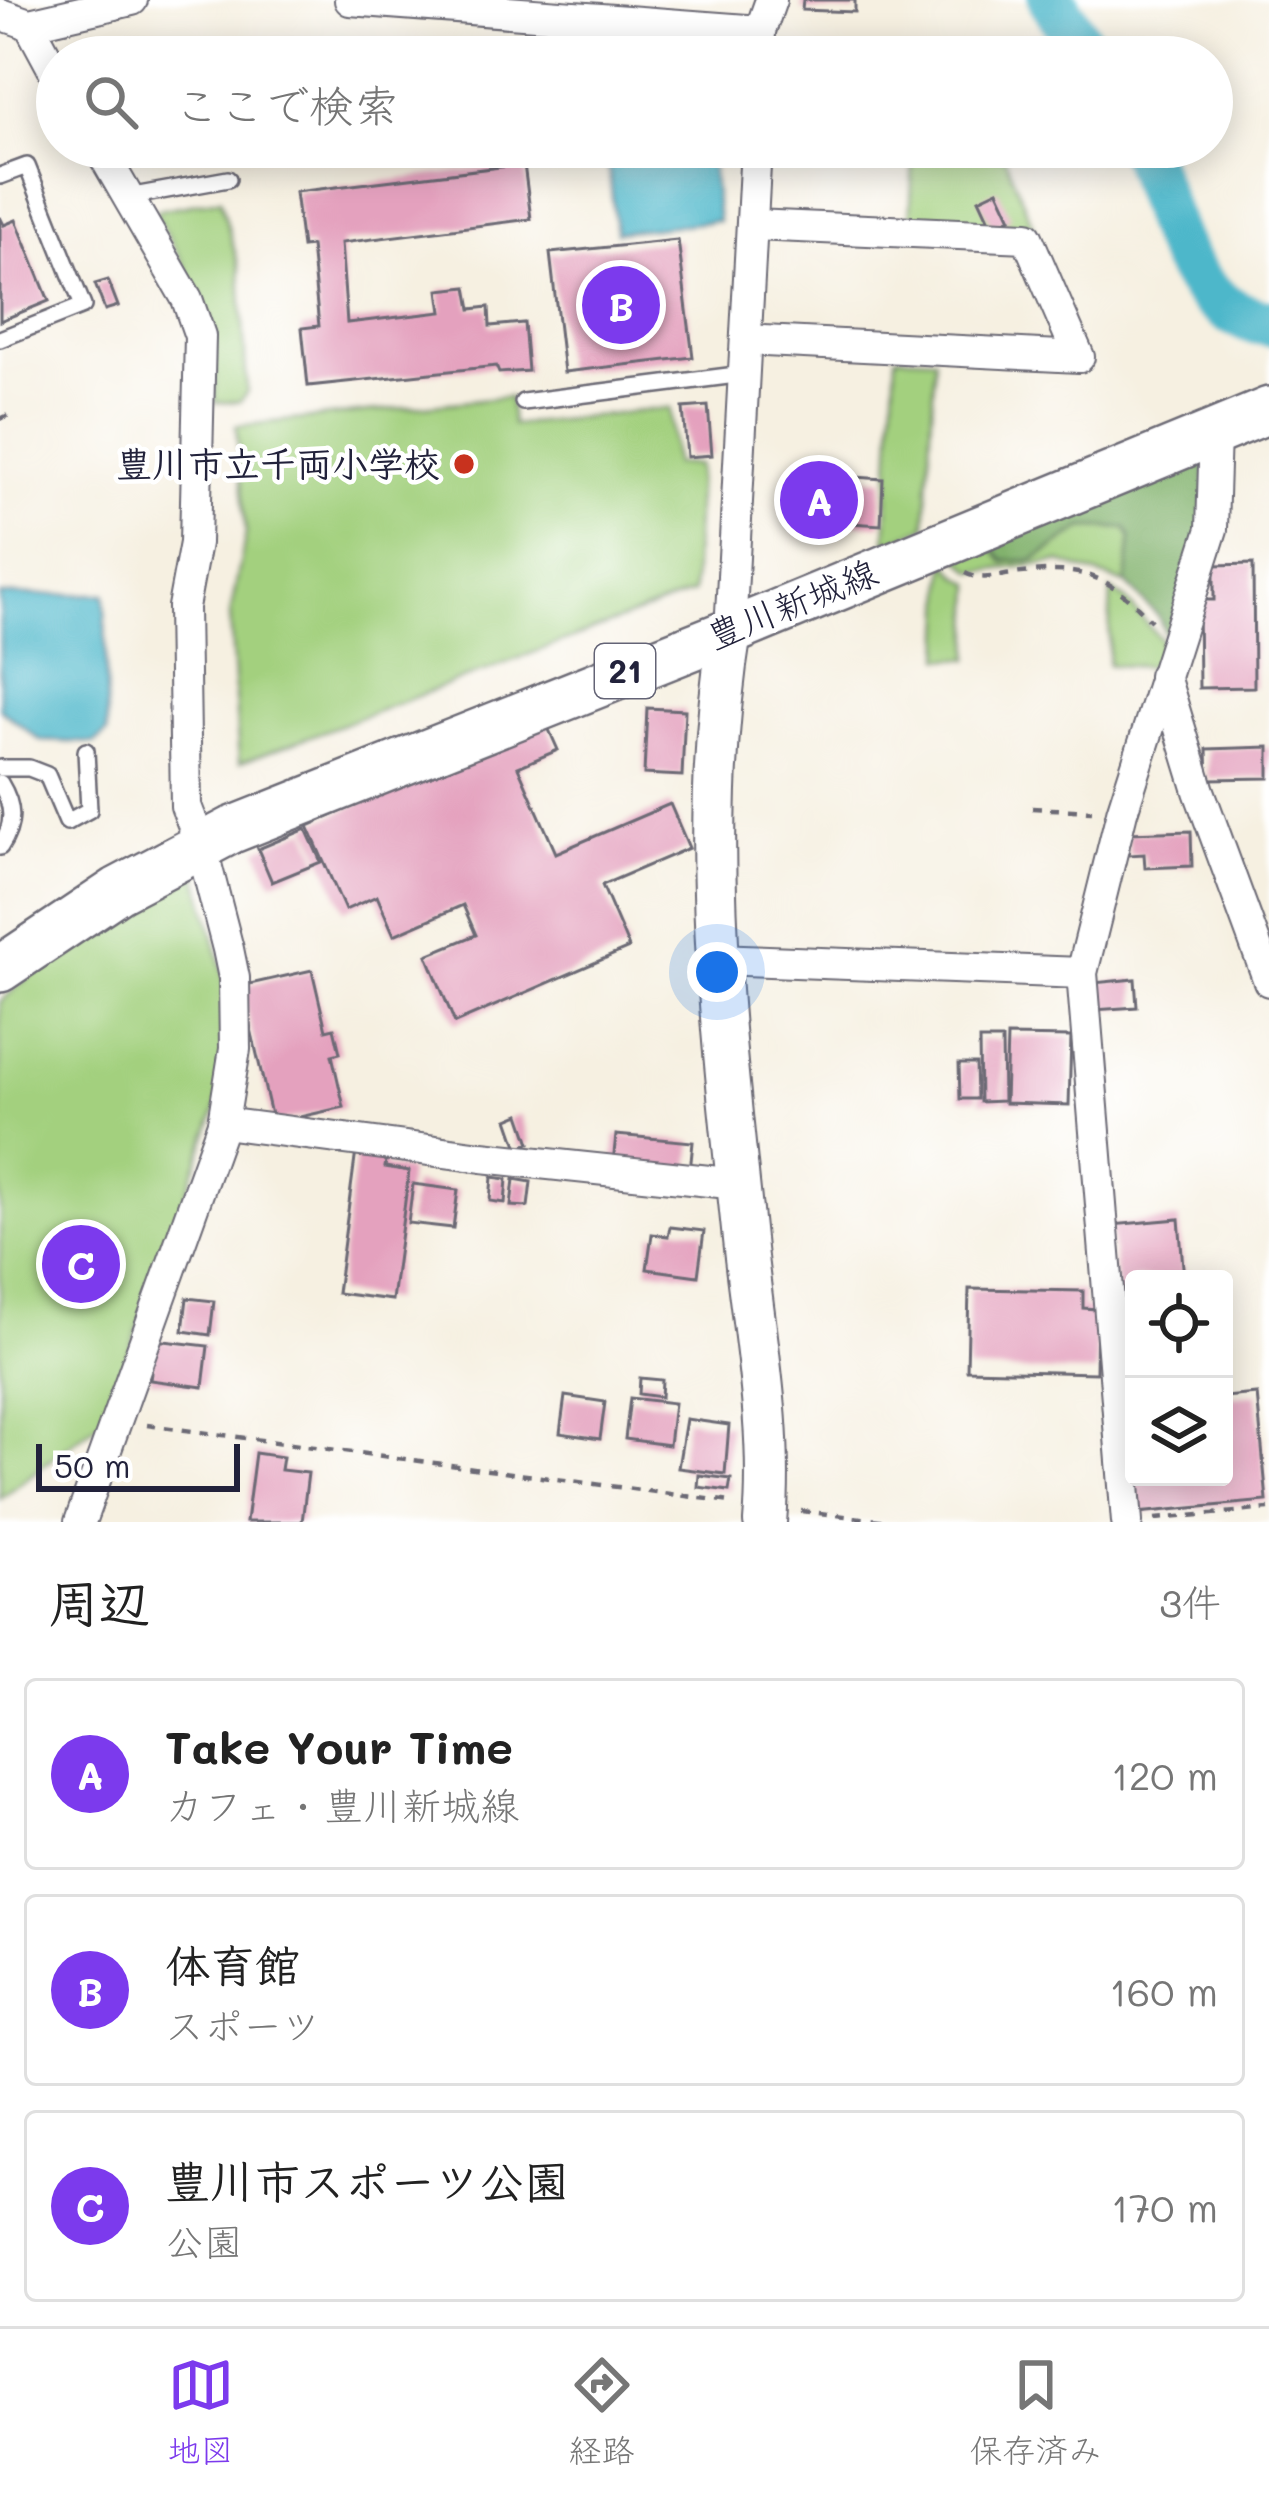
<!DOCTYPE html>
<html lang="ja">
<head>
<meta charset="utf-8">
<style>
	body { margin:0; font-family:Mali,"Klee One",sans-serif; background:#f2f2f2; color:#222 }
	.controls { position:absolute; right:36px; bottom:36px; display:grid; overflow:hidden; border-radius:12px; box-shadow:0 6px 30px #0003 }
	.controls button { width:108px; height:108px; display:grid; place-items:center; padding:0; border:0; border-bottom:3px solid #e0e0e0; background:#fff; color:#222; font:60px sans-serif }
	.scale { position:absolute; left:36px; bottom:30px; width:204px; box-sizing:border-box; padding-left:12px; border:6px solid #22223b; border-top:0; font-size:33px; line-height:42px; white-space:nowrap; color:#22223b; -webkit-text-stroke:9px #fff; paint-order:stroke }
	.you { position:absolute; left:717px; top:972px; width:42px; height:42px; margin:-30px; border:9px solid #fff; border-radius:50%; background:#1a73e8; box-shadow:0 0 0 18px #1a73e833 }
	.badge { display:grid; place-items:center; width:78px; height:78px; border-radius:50%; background:#7c3aed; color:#fff; font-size:39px; font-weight:700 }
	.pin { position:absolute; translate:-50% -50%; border:6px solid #fff; box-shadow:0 3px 12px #0006 }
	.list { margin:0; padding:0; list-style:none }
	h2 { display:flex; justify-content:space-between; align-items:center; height:156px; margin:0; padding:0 48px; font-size:51px }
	h2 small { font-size:39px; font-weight:400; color:#767676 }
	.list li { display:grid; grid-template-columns:78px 1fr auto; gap:36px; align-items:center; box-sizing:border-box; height:192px; margin:0 24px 24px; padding:0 24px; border:3px solid #e0e0e0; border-radius:12px }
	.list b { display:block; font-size:45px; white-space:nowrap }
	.list p { margin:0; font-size:39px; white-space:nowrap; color:#767676 }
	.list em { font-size:39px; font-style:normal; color:#767676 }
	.icon { flex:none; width:66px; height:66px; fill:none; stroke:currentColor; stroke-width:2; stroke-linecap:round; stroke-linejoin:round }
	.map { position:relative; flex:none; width:1269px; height:1522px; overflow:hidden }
	.search { position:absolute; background:#fff; box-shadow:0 6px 30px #0003; left:36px; right:36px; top:36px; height:132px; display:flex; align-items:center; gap:30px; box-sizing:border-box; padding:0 42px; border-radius:66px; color:#767676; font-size:45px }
	.sheet { height:804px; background:#fff }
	nav { display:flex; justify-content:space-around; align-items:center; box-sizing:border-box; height:168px; border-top:3px solid #e0e0e0; background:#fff; font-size:33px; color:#767676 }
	nav a { display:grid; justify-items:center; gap:6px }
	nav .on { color:#7c3aed }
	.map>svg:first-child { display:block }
</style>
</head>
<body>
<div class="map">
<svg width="1269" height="1522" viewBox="0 0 1269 1522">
	<rect width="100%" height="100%" fill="#fff"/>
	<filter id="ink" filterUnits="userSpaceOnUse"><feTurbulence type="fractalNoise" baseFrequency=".00833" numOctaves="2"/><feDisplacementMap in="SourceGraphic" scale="24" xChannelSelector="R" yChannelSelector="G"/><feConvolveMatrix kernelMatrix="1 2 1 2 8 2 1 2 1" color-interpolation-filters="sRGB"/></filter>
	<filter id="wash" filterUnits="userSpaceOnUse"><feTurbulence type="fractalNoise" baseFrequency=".004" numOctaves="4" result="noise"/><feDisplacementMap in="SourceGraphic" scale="48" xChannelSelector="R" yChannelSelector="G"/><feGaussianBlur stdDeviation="2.7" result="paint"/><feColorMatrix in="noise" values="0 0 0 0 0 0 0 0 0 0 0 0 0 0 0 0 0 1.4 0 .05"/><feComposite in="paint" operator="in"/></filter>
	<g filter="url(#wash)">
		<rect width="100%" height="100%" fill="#f6f0e1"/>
		<g fill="#a3d07e" stroke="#62795c" stroke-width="3">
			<polygon points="913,154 1005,158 1035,231 910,226"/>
			<polygon points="220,199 240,270 247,391 241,401 215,403 215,334 200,293 156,215 157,210"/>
			<polygon points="896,356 935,358 926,526 886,544"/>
			<polygon points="509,397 512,425 670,408 674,464 698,465 693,593 239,763 230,615 246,533 236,426"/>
			<polygon points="1083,528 1126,528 1131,537 1126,584 1060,562 974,572 956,555 986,542 1004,562 1035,560"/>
			<polygon points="946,561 959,576 973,584 970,659 942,658"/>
			<polygon points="1111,590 1125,599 1161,640 1159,667 1108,665"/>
			<polygon points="194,862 224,975 227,1047 216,1110 106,1417 0,1499 0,1002 52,956"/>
		</g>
		<polygon fill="#82b26d" stroke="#526a54" stroke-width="3" points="1205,452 1206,525 1167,638 1158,616 1126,584 1131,537 1126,528 1083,528 1034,560 1004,561 987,542"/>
		<g fill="#4db7ca" stroke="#386c82" stroke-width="3">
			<polygon points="710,151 718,221 616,232 608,162"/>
			<polygon points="105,594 107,733 95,743 41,741 0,709 0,595"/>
		</g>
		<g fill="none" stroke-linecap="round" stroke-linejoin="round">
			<g stroke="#4db7ca" stroke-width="48">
				<polyline points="1052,0 1089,57"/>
				<path d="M1141 147C1167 215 1184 313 1269 323"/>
			</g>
		</g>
		<g id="blocks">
			<g fill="#e4a1be">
				<polygon points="803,0 855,0 855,12 802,10"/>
				<polygon points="916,147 966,147 965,153 915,151"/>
				<polygon points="524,164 531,219 341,243 347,323 442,312 439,290 467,287 471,309 489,307 490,326 524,323 528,371 499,373 496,366 308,386 302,328 319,326 311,246 302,247 295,192"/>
				<polygon points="998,190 1011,218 992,227 979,199"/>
				<polygon points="0,217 4,225 16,220 49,301 0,321"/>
				<polygon points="678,240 693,357 564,372 550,253"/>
				<polygon points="108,280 118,306 105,310 95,284"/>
				<polygon points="708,406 712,455 687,457 683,408"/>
				<polygon points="855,477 883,479 881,525 818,521 820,486 855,488"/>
				<polygon points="1253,564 1254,687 1199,688 1198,600 1214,600 1214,565"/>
				<polygon points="647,708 685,710 682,776 644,774"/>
				<polygon points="546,723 558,750 518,767 556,853 670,804 689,848 602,885 629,948 455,1023 427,955 476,935 463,905 394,935 377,896 345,910 308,826"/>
				<polygon points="1269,747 1269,778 1208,779 1207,749"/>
				<polygon points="306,829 321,862 272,882 258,849"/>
				<polygon points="1191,831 1192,866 1145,868 1144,854 1129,855 1128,833"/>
				<polygon points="312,970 326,1030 334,1028 340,1053 332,1055 344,1107 273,1123 241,986"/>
				<polygon points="1135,979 1137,1007 1094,1010 1093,983"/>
				<polygon points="1007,1036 1071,1037 1069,1105 1005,1103"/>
				<polygon points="979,1040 1002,1040 1003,1101 980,1102"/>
				<polygon points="959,1064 976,1064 977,1099 960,1099"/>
				<polygon points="520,1114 530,1143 518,1148 508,1119"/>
				<polygon points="616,1135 693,1142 690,1171 613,1163"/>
				<polygon points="356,1151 387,1155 385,1167 409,1171 392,1300 337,1293"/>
				<polygon points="492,1177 507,1179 505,1203 490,1201"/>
				<polygon points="514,1179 531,1182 528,1207 511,1206"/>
				<polygon points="413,1184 458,1190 453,1228 408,1223"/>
				<polygon points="1179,1219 1184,1279 1134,1279 1134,1391 1126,1392 1111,1225"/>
				<polygon points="670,1227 704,1231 698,1276 647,1269 652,1234 668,1236"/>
				<polygon points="969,1289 1083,1291 1083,1308 1097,1309 1096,1373 967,1370"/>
				<polygon points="187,1298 214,1301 210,1335 183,1331"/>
				<polygon points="155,1340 208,1346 203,1387 150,1380"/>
				<polygon points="640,1378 662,1380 661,1397 639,1394"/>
				<polygon points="1257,1394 1267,1501 1136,1513 1133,1477 1224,1477 1224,1397"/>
				<polygon points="565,1396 605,1402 600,1439 560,1433"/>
				<polygon points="630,1398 674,1403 669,1445 625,1439"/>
				<polygon points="686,1419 729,1425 725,1474 678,1468"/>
				<polygon points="255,1453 283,1457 281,1470 308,1473 302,1522 246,1522"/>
				<polygon points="699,1475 731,1479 729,1491 698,1487"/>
			</g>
		</g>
	</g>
	<g filter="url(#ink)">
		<use href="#blocks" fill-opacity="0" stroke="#6c6a75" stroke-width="3"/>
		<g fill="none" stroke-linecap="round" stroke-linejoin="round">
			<g stroke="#6c6a75" stroke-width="20">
				<g id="lane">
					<polyline points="0,176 27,166 83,306 0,339"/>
					<polyline points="128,197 228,179"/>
					<polyline points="523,402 744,374"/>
					<polyline points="0,768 29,768 47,775 67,822 89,810 86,751"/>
					<path d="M0 783C14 806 15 824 0 847"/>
				</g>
			</g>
			<g stroke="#6c6a75" stroke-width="34">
				<g id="street">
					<polyline points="350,0 760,31"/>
					<polyline points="0,14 29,24 132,0"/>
					<polyline points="29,24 57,76"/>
					<polyline points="759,57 760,31 771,0"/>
					<polyline points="746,340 1079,357 1027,237 753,225"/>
					<polyline points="730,632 756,147"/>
					<polyline points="1164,676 1199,791 1269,981"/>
					<polyline points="716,959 1082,973"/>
					<polyline points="223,1123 482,1157 738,1184"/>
					<polyline points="80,1522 223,1123 235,1049 234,978 228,949 201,845 186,806 183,607 195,543 200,336 187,299 99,147"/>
					<polyline points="1127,1522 1082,973 1122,812 1212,529 1215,432"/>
				</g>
			</g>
			<g stroke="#6c6a75" stroke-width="46">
				<path id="secondary" d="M730 632C696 836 724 1045 745 1249 755 1338 773 1432 765 1522"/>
			</g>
			<g stroke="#6c6a75" stroke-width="50">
				<polyline id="primary" points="0,969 118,890 232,830 730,632 1269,410"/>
			</g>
			<g stroke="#6c6a75" stroke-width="4.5" stroke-dasharray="9 9" stroke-linecap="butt">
				<polyline points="0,419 16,412"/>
				<path d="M965 573C980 581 996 576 1013 574 1078 566 1106 571 1151 621"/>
				<polyline points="1032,808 1092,811"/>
				<polyline points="147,1425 731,1502"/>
				<polyline points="801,1511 897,1522"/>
				<polyline points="1155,1519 1269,1509"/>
			</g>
			<use href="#lane" stroke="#fff" stroke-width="15"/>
			<use href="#street" stroke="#fff" stroke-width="30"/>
			<use href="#secondary" stroke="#fff" stroke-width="42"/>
			<use href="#primary" stroke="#fff" stroke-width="45"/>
		</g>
	</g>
	<circle fill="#c8321e" stroke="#fff" stroke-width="4.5" cx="464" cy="464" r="12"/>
	<g text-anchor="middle" stroke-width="9" stroke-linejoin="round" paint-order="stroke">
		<rect fill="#fff" stroke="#646476" stroke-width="3" x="595" y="644" width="60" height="54" rx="9"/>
		<g font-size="33" font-weight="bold" fill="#22223b">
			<text x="625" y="683">21</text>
		</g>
		<g font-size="36" font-weight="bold" fill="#22223b" stroke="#fff" text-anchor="end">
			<text x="440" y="477">豊川市立千両小学校</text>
		</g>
		<g font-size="36" fill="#22223b" stroke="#fff">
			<text transform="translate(792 604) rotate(-22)" y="13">豊川新城線</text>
		</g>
	</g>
</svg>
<div class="controls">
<button><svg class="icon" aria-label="locate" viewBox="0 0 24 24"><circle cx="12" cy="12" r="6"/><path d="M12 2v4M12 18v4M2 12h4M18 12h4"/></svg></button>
<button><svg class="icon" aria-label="layers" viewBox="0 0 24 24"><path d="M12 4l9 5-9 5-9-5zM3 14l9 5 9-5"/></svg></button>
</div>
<div class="scale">50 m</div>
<div class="you"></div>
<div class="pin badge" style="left:819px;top:500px">A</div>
<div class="pin badge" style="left:621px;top:305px">B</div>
<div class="pin badge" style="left:81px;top:1264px">C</div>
<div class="search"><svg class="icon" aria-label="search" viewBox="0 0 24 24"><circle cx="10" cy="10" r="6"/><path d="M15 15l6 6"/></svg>ここで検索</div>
</div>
<section class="sheet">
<h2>周辺<small>3件</small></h2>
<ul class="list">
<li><span class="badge">A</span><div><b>Take Your Time</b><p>カフェ · 豊川新城線</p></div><em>120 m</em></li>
<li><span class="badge">B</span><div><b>体育館</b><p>スポーツ</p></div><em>160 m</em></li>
<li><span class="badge">C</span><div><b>豊川市スポーツ公園</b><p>公園</p></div><em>170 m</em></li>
</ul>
</section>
<nav>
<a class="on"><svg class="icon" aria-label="map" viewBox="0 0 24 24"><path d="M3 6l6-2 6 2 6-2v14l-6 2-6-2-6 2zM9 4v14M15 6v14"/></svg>地図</a>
<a><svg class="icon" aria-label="directions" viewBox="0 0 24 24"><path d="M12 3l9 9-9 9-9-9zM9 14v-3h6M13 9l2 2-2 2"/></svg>経路</a>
<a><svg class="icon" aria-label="saved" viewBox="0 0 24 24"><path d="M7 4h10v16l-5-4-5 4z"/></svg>保存済み</a>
</nav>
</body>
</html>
